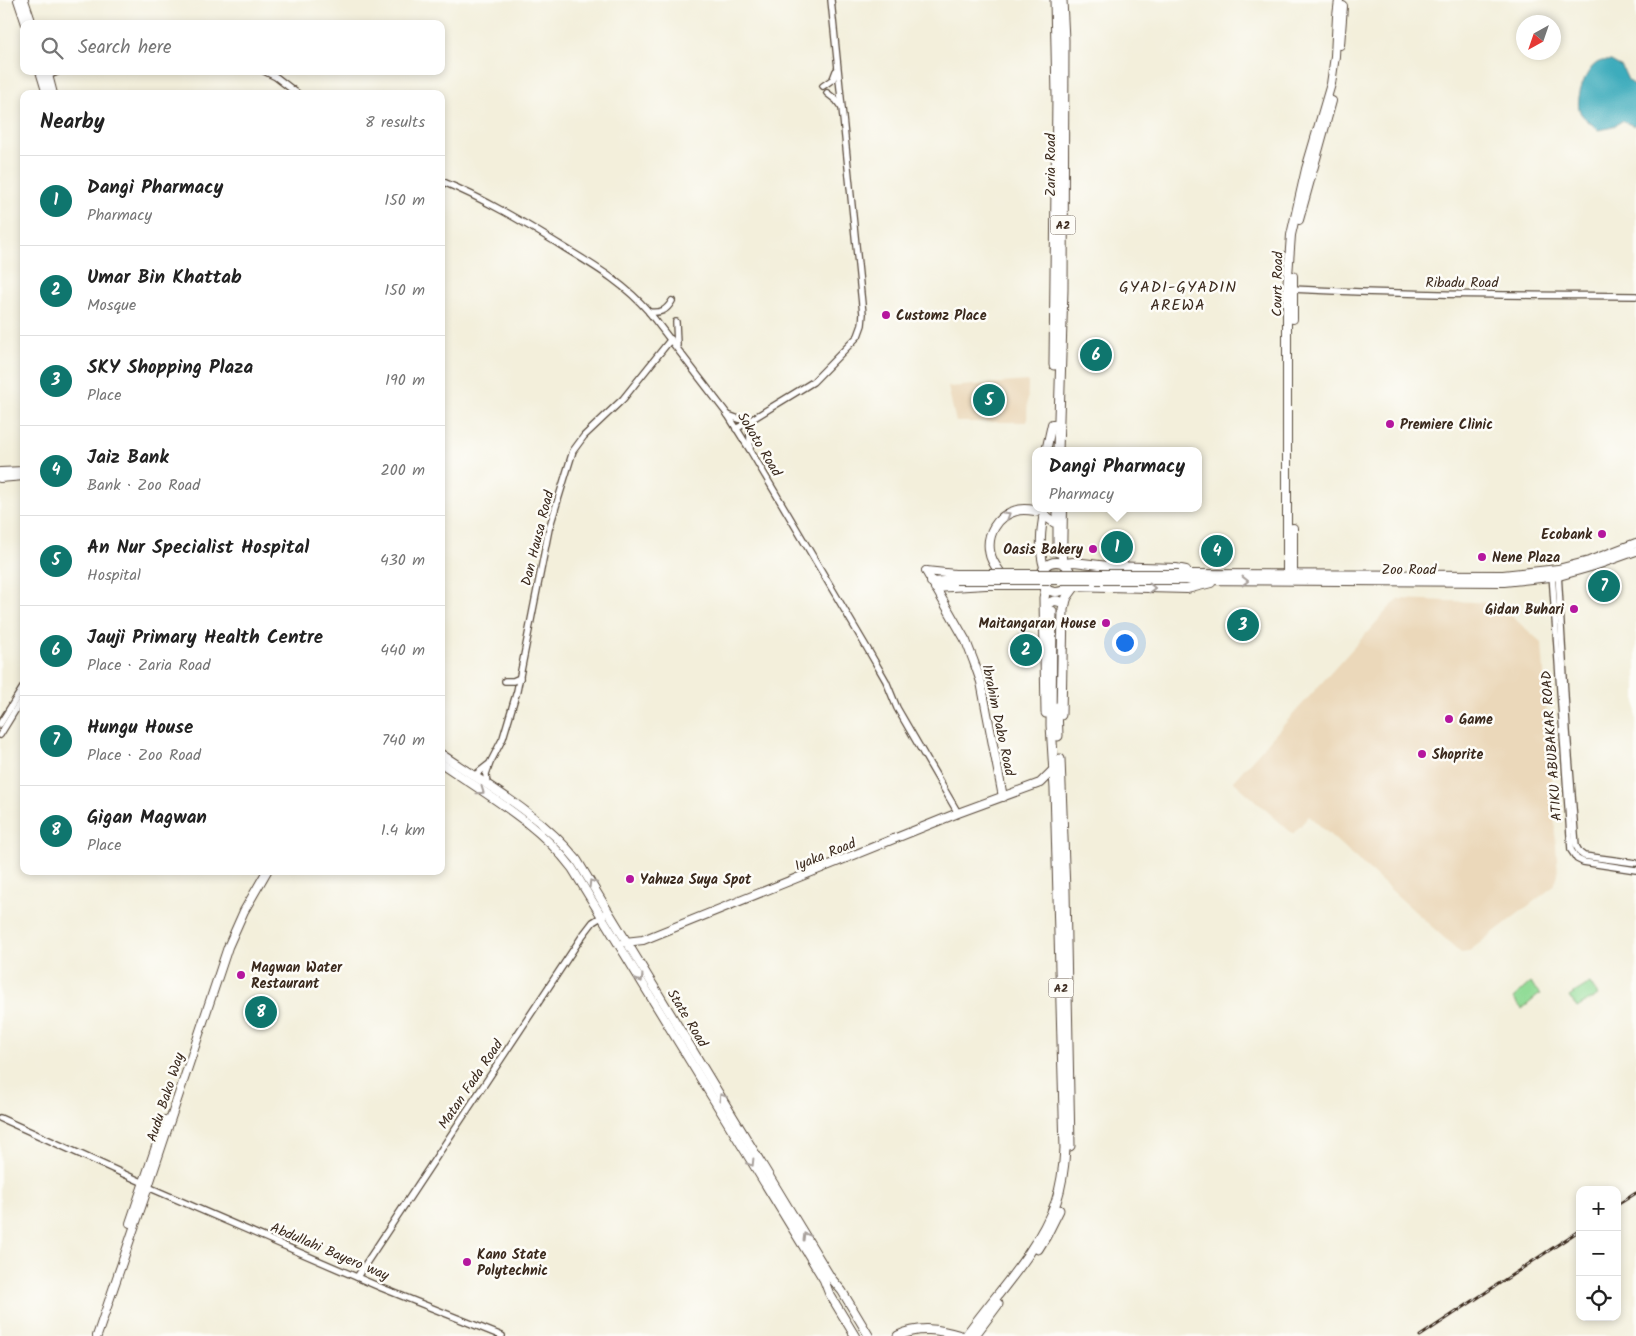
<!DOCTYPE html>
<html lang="en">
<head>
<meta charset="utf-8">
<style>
	body { margin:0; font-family:Kalam,sans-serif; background:#f6f6f6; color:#222 }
	.controls { position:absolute; right:15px; bottom:15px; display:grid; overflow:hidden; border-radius:10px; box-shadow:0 2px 8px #0003 }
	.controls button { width:45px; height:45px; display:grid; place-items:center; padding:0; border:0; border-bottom:1px solid #e0e0e0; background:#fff; color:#222; font:25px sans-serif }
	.compass { position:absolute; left:1516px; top:15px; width:45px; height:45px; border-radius:50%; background:#fff; box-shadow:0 2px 8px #0003; rotate:220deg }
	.you { position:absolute; left:1124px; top:642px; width:18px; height:18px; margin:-12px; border:4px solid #fff; border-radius:50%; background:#1a73e8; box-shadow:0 0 0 8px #1a73e833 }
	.badge { display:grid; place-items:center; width:32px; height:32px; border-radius:50%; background:#0f766e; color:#fff; font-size:16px; font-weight:700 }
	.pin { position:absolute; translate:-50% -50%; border:2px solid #fff; box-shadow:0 1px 5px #0006 }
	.popup { position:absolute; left:1032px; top:447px; width:170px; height:65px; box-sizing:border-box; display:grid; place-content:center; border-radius:10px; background:#fff; filter:drop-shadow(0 1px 4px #0005); font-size:16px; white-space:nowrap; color:#767676 }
	.popup b { font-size:19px; color:#222 }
	.popup::after { content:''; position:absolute; left:50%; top:100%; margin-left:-10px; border:10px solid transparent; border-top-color:#fff }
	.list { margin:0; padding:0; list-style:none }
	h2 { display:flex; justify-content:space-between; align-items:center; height:65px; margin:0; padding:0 20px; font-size:21px }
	h2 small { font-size:16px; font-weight:400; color:#767676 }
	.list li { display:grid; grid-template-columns:32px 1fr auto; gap:15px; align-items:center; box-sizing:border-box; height:90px; padding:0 20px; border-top:1px solid #e0e0e0 }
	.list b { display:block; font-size:19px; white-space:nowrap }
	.list p { margin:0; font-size:16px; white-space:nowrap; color:#767676 }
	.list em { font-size:16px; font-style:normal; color:#767676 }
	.icon { flex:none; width:28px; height:28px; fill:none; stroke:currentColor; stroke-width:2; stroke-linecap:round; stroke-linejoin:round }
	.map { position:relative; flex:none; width:1636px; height:1336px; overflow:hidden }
	.search { position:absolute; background:#fff; box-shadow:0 2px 8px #0003; left:20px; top:20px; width:425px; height:55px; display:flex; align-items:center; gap:12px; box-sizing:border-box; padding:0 18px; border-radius:10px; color:#767676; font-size:19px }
	.panel { position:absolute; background:#fff; box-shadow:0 2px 8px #0003; left:20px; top:90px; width:425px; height:785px; border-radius:10px }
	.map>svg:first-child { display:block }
</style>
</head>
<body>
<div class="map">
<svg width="1636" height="1336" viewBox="0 0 1636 1336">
	<rect width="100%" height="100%" fill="#fdfcf7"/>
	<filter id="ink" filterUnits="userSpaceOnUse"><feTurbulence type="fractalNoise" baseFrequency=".02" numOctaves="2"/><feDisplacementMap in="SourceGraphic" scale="10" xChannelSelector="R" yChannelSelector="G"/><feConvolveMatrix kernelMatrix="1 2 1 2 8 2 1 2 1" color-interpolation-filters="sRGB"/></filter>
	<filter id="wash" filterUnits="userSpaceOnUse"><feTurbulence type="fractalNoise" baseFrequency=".0096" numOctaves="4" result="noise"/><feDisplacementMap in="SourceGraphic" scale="20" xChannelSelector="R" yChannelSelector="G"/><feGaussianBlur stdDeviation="1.12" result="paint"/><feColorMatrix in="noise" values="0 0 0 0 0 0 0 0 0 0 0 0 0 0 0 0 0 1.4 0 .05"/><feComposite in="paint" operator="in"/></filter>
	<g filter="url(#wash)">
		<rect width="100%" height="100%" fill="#f3efdb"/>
		<g fill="#ebd8ba">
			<polygon points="1028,381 1027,422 956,422 948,387"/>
			<polygon points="1400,599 1497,603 1542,643 1558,874 1554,886 1468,952 1461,953 1309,816 1293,834 1233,781 1391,606"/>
		</g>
		<g fill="#92dc97" stroke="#66835a">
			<polygon points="1530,983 1540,994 1522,1009 1513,998"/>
			<polygon points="1590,983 1598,995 1577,1008 1569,996"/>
		</g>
		<path fill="#3eacbc" stroke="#3c6b6d" d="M1611 61 1622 67 1628 80 1636 86V125L1634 126 1622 121 1610 128 1598 130C1593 125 1585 119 1581 114 1573 101 1586 67 1599 62 1602 60 1608 61 1611 61Z"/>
	</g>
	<g filter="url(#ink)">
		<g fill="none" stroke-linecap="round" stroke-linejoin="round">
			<polyline stroke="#cec8b5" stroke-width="9" stroke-dasharray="9 4.5" stroke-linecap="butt" points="1052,611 1054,552"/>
			<g stroke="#57483a" stroke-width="8">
				<g id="minor">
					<polyline points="264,71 276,77 298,94"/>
					<polyline points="45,77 59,71"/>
					<polyline points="823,86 833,79 836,71"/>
					<polyline points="827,93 836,100 841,107"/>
					<path d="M441 181C485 199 525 223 565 248 596 267 625 284 649 312L728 415 750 450 867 648 886 681 897 708 958 813"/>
					<path d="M1291 289C1406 295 1521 295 1636 296"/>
					<path d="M649 312C661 313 666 311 672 301"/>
					<polyline points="676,322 677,345"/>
					<polyline points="728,415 747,422"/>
					<polyline points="736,429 813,382 858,336 862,325 863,314 831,0"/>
					<polyline points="750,432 750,448"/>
					<polyline points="1558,572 1567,731 1576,846 1580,853 1584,856 1636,863"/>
					<polyline points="1552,574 1571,850 1577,859 1583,862 1636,870"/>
					<polyline points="505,681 513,681 520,678"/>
					<polyline points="0,724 24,686"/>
					<polyline points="0,735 24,696"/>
					<polyline points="474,776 488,765"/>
					<polyline points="487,785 486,774 490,763 503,738 517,691 549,529 573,451 584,436 623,399 671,339"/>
					<polyline points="0,1118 144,1183"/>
					<polyline points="148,1187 382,1288 502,1336"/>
					<polyline points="357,1277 583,935 593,922 609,912"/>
				</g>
			</g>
			<g stroke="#57483a" stroke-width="10">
				<g id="major">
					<polyline points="18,0 26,24"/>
					<polyline points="24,0 32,24"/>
					<polyline points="1340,45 1343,6"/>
					<polyline points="40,71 47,94"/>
					<polyline points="47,71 53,94"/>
					<polyline points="1299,220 1332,101"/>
					<polyline points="1293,276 1293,319"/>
					<polyline points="1046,451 1052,424"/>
					<polyline points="0,472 24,471"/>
					<polyline points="0,478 24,476"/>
					<circle cx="1056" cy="577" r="15"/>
					<polyline points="1062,562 1063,508"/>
					<polyline points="1064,563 1074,562 1108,566 1176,568 1186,570"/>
					<path d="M1044 567C1038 548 1041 527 1045 508"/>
					<polyline points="926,571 966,641 974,662 981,682 1003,797"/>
					<polyline points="926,571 955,574"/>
					<polyline points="1179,574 1503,575 1558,569 1589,561 1636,543"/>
					<polyline points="1287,574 1287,289 1291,235 1306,169 1331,84 1335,56 1337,16 1339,0"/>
					<polyline points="1293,574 1293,528"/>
					<polyline points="1178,580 1504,582 1559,576 1594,566 1636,551"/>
					<polyline points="931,582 956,580"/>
					<polyline points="1069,586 1187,589 1211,583"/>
					<polyline points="935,588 986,585 1043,585"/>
					<path d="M441 754C488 786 541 815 577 860L831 1278 842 1291 869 1336"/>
					<path d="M441 763C487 795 538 823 572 868L824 1280 829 1293 855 1336"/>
					<polyline points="625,942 643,940 958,813 1040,783 1054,769"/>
					<polyline points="130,1223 165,1120"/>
					<polyline points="97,1336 148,1187 228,947 244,911 267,871"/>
				</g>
			</g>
			<g stroke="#57483a" stroke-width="11">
				<g id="highway">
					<polyline points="1054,365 1057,96 1055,0"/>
					<polyline points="1058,451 1063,289 1064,40 1062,0"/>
					<polyline points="1047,517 1054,522"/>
					<polyline points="1058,552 1058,508"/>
					<path d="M1001 574C997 568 991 561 990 553 986 535 997 516 1015 511 1022 508 1031 510 1038 511"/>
					<path d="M1045 606C1052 600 1057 599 1065 604"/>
					<polyline points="1057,707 1058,736"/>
					<polyline points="1046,713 1044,598 1046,588"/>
					<polyline points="1061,715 1063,609 1067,597 1075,586"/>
					<polyline points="1060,759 1065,891 1070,1146"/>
					<polyline points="1038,1249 1046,1236 1059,1210"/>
					<path d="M898 1336C919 1326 939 1329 961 1336"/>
					<path d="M966 1336C997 1293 1038 1252 1056 1202 1062 1184 1064 1167 1065 1149L1055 789 1051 725 1052 611"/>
					<polyline points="974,1336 998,1304"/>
				</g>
			</g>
			<use href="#minor" stroke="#fff" stroke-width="5.5"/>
			<use href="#major" stroke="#fff" stroke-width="8"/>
			<use href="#highway" stroke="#fff" stroke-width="9"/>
			<g stroke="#3b2a1e" stroke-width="3">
				<g id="rail">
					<polyline points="1617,1205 1636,1193"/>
					<polyline points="1420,1336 1580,1230"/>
				</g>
			</g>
			<use href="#rail" stroke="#fdfcf7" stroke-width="1" stroke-dasharray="4" stroke-linecap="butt"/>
			<g stroke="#57483a" stroke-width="10" stroke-linecap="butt">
				<g id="major-bridge">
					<polyline points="955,574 1179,574"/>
					<polyline points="956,580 1178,580"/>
				</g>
			</g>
			<use href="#major-bridge" stroke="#fff" stroke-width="8"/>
		</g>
		<defs><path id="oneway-chevron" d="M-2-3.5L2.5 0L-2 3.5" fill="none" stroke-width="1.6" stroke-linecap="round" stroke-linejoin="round" transform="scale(1.25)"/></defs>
		<g stroke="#a79f9a">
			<use href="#oneway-chevron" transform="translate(1007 515) rotate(-32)"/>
			<use href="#oneway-chevron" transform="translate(1245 581)"/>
			<use href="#oneway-chevron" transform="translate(1152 588) rotate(1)"/>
			<use href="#oneway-chevron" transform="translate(481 791) rotate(35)"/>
			<use href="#oneway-chevron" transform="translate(592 883) rotate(-122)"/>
			<use href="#oneway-chevron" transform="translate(640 979) rotate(59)"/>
			<use href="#oneway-chevron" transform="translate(722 1097) rotate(-121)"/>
			<use href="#oneway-chevron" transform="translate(751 1163) rotate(58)"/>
			<use href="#oneway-chevron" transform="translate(806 1236) rotate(-121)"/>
		</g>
	</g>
	<g fill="#b5179e" stroke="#fdfcf7" stroke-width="2">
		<circle cx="886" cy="315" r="5"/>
		<circle cx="1390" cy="424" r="5"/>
		<circle cx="1602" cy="534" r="5"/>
		<circle cx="1093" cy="549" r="5"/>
		<circle cx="1482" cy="557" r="5"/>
		<circle cx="1574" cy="609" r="5"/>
		<circle cx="1106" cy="623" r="5"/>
		<circle cx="1449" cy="719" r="5"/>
		<circle cx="1422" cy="754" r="5"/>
		<circle cx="630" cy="879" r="5"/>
		<circle cx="241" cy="975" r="5"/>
		<circle cx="467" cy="1262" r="5"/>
	</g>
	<g text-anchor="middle" stroke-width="5" stroke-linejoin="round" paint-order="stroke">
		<g fill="#fdfcf7" stroke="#75695f" stroke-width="1">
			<rect x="1050.5" y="215.5" width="25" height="19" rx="4"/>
			<rect x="1048.5" y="978.5" width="25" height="19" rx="4"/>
		</g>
		<g font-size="12" font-weight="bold" fill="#3b2a1e">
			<text x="1063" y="229">A2</text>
			<text x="1061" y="992">A2</text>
		</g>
		<g font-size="14" fill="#3b2a1e" stroke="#fdfcf7">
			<text transform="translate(1050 165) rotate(-90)" y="5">Zaria Road</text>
			<text x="1462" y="287">Ribadu Road</text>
			<text transform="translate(1277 284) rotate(-89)" y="5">Court Road</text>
			<text transform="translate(760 444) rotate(59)" y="5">Sokoto Road</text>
			<text transform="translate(537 538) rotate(-76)" y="5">Dan Hausa Road</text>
			<text x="1409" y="574">Zoo Road</text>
			<text transform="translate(999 720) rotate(78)" y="5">Ibrahim Dabo Road</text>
			<text transform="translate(1551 746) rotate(-94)" y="5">ATIKU ABUBAKAR ROAD</text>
			<text transform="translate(825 854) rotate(-22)" y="5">Iyaka Road</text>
			<text transform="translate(688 1018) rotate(59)" y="5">State Road</text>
			<text transform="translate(470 1084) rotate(-56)" y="5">Matan Fada Road</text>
			<text transform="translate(165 1097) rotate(-72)" y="5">Audu Bako Way</text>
			<text transform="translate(330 1251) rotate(23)" y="5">Abdullahi Bayero way</text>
		</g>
		<g font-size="14" font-weight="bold" fill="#3b2a1e" stroke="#fdfcf7" text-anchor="start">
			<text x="896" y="320">Customz Place</text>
			<text x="1400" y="429">Premiere Clinic</text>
			<text x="1592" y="539" text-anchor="end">Ecobank</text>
			<text x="1083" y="554" text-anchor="end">Oasis Bakery</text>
			<text x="1492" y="562">Nene Plaza</text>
			<text x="1564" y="614" text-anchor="end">Gidan Buhari</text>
			<text x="1096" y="628" text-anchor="end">Maitangaran House</text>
			<text x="1459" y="724">Game</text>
			<text x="1432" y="759">Shoprite</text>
			<text x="640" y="884">Yahuza Suya Spot</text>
			<text x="251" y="972">Magwan Water<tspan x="251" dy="16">Restaurant</tspan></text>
			<text x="477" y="1259">Kano State<tspan x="477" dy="16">Polytechnic</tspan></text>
		</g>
		<g font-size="16" letter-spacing="1" fill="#3b2a1e" stroke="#fdfcf7">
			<text x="1178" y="292">GYADI-GYADIN<tspan x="1178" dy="18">AREWA</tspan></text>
		</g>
	</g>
</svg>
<div class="controls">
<button>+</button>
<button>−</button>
<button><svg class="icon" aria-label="locate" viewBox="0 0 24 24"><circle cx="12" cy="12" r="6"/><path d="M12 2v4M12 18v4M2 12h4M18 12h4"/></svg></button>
</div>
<svg class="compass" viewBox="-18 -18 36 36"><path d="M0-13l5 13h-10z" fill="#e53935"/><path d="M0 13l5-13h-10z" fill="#767676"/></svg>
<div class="you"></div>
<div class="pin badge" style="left:1117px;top:547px">1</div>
<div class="popup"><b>Dangi Pharmacy</b>Pharmacy</div>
<div class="pin badge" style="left:1026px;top:650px">2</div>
<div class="pin badge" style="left:1243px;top:625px">3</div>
<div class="pin badge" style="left:1217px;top:551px">4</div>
<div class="pin badge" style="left:989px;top:400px">5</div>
<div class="pin badge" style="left:1096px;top:355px">6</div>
<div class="pin badge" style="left:1604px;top:586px">7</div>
<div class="pin badge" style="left:261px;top:1012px">8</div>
<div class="search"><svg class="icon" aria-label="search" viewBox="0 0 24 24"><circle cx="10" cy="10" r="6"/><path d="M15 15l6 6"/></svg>Search here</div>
<section class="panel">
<h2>Nearby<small>8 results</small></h2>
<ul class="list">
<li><span class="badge">1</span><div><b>Dangi Pharmacy</b><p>Pharmacy</p></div><em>150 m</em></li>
<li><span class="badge">2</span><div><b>Umar Bin Khattab</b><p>Mosque</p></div><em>150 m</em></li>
<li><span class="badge">3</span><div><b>SKY Shopping Plaza</b><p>Place</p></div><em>190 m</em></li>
<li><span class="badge">4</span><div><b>Jaiz Bank</b><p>Bank · Zoo Road</p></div><em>200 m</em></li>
<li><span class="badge">5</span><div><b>An Nur Specialist Hospital</b><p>Hospital</p></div><em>430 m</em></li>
<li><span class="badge">6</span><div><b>Jauji Primary Health Centre</b><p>Place · Zaria Road</p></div><em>440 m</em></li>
<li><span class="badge">7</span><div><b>Hungu House</b><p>Place · Zoo Road</p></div><em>740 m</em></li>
<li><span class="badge">8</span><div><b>Gigan Magwan</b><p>Place</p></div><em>1.4 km</em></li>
</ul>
</section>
</div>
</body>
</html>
